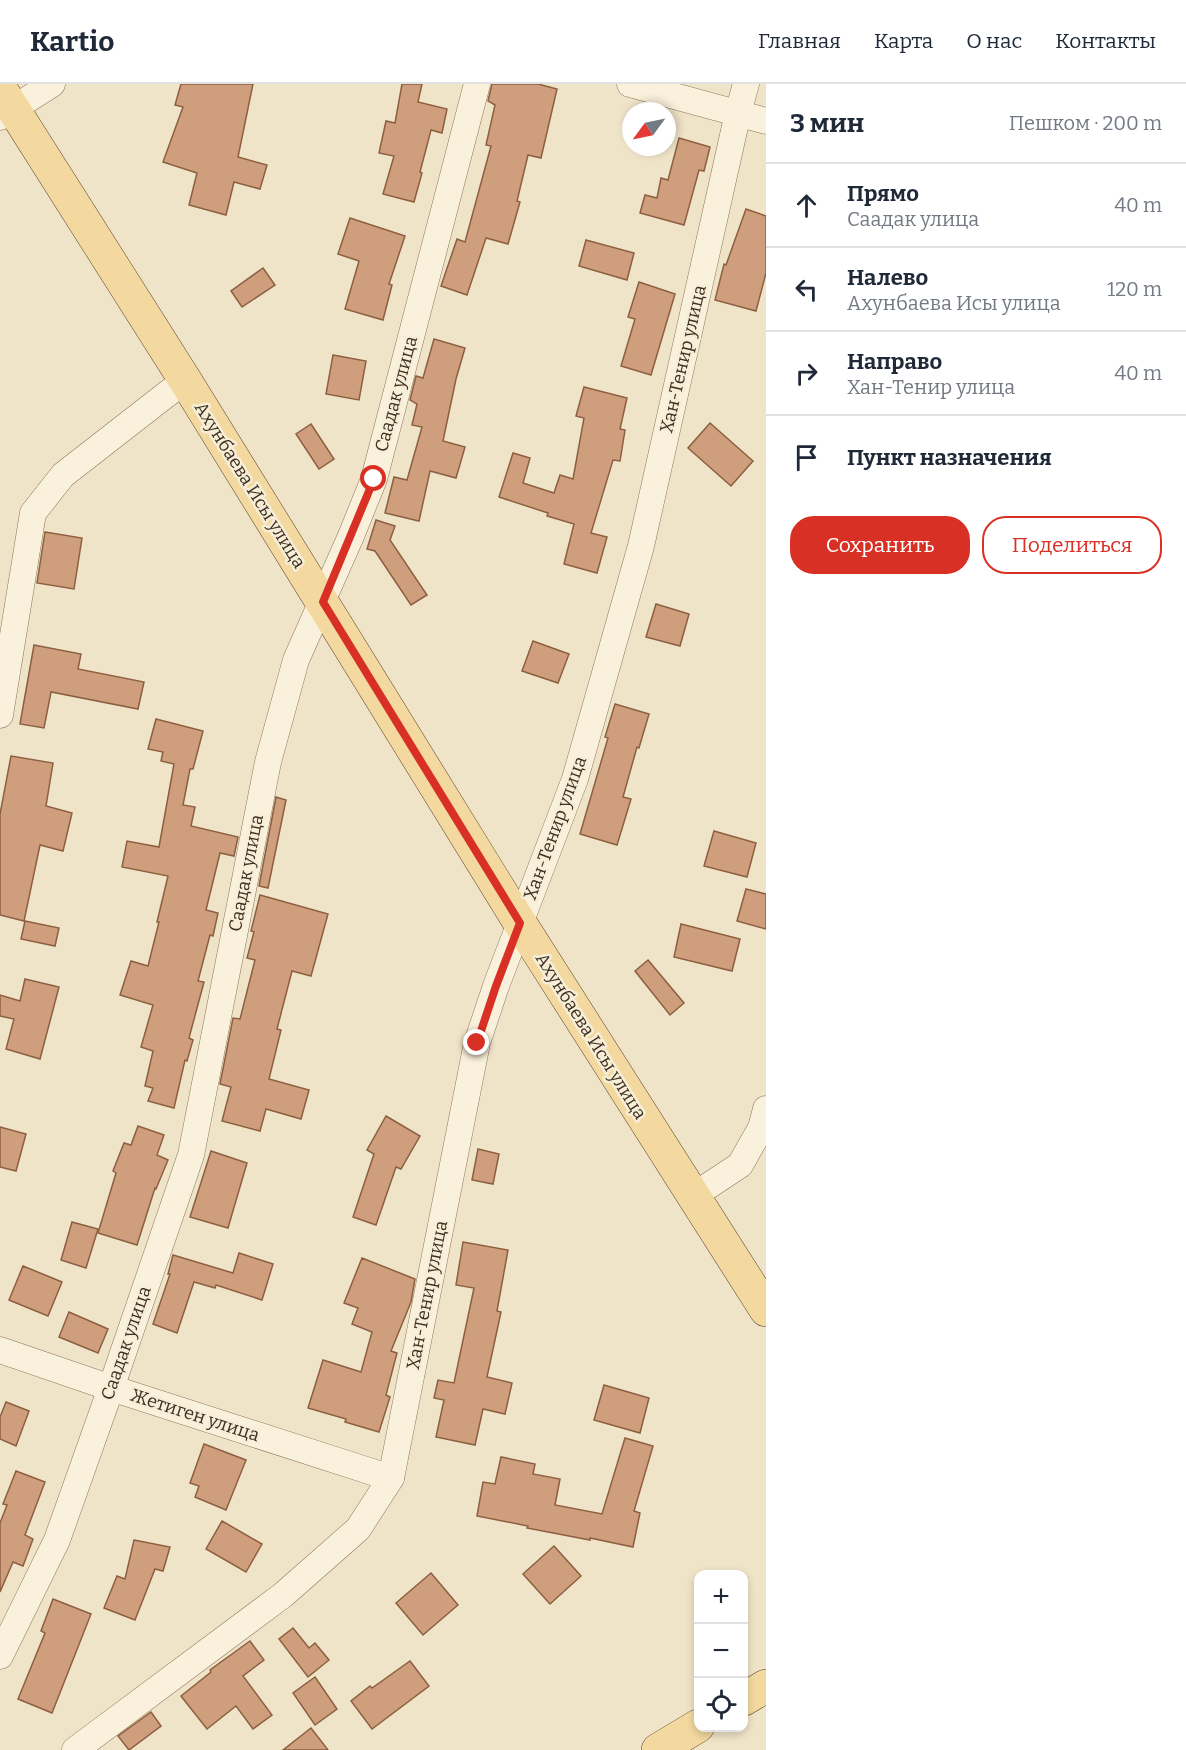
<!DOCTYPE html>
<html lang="ru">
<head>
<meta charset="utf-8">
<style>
	body { margin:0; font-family:Bitter,serif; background:#f6f6f7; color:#1f2937 }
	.controls { position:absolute; right:18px; bottom:18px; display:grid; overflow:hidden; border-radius:12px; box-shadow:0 3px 9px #0003 }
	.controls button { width:54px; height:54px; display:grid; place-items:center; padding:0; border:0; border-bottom:2px solid #e0e1e3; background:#fff; color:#1f2937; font:30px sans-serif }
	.compass { position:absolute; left:622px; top:18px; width:54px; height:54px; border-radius:50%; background:#fff; box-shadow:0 3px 9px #0003; rotate:237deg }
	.stop { position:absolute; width:18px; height:18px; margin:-14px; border:4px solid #d93025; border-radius:50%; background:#fff }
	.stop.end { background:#d93025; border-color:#fff; box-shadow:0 2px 6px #0008 }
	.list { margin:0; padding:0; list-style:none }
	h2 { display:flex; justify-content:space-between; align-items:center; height:78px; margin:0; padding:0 24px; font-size:26px }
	h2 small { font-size:20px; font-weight:400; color:#747a83 }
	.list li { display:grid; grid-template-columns:39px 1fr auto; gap:18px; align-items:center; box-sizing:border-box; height:84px; padding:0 24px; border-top:2px solid #e0e1e3 }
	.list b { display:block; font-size:22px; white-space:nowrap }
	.list p { margin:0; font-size:20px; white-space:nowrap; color:#747a83 }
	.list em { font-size:20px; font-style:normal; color:#747a83 }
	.actions { display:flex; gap:12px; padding:18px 24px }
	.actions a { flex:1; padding:14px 0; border:2px solid #d93025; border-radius:24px; text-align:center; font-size:21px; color:#d93025 }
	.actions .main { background:#d93025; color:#fff }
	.icon { flex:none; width:33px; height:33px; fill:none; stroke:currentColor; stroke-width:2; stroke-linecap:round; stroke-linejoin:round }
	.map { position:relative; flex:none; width:766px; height:1666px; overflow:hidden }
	header { display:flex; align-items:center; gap:36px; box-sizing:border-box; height:84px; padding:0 30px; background:#fff; border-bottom:2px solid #e0e1e3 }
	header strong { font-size:28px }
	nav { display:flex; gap:33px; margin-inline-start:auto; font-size:21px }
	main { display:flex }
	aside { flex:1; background:#fff }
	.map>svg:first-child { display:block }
</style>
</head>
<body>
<header>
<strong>Kartio</strong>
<nav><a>Главная</a><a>Карта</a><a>О нас</a><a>Контакты</a></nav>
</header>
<main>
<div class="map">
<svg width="766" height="1666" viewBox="0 0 766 1666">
	<rect width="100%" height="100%" fill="#f0e4c8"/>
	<g fill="#cf9f7d" stroke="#8d5f41" stroke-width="1.5">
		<polygon points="181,0 253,0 238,73 267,81 260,105 234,98 226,131 189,121 197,89 163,78 183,23 175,21"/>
		<polygon points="402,0 422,0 418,18 447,25 442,49 431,46 420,88 422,89 414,118 383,110 394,72 379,69 386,37 395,39"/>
		<polygon points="492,0 538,0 557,5 541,74 528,71 517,117 520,118 508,160 486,154 467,211 441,202 457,155 465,158 491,62 486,61 495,21 488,17"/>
		<polygon points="679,54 710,63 704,87 699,86 684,141 640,129 645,111 657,114 661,94 668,96"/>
		<polygon points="746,125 766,132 766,189 756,227 715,216 724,180 726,181"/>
		<polygon points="350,134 405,152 389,200 392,201 383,236 345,225 359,177 338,170"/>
		<polygon points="586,156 634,169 627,196 579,182"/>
		<polygon points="263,184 275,201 242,223 231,207"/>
		<polygon points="639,198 675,210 651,291 621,282 635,235 628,233"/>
		<polygon points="434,255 465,264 456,295 443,357 465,363 456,394 430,387 419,437 385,429 394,393 407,396 422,343 412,341 417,320 410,316 416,292 423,294"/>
		<polygon points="333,271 366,277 359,316 326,310"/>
		<polygon points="584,303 627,314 620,345 625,346 620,377 613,376 591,449 607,453 597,489 564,480 574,440 547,432 548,429 499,413 513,369 530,374 523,399 554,409 560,391 573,395 584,334 576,332"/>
		<polygon points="710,339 753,377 731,402 688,364"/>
		<polygon points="311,340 334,375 319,385 296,350"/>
		<polygon points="376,436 395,442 390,456 427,511 411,521 375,467 367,465"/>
		<polygon points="45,448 82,454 74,505 37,499"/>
		<polygon points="656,520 689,530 680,562 646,553"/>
		<polygon points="533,557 569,570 558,599 522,587"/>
		<polygon points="34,561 81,570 78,585 144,598 138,625 51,608 44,644 20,640"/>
		<polygon points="615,620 649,630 639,664 637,663 623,713 631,715 617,761 580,750 608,654 605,653"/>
		<polygon points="156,635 203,647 193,685 190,685 183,721 195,723 191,742 238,753 234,772 220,769 206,826 218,829 213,852 210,851 198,897 204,898 189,954 193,956 187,977 185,976 174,1024 148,1017 153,1004 145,1002 153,967 141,963 153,921 120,911 131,877 148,882 159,838 157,838 168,792 122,783 127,757 159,763 174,680 161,677 163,668 148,665"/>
		<polygon points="11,672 53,679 46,722 72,729 63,767 40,761 24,837 0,831 0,730"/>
		<polygon points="276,713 286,716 268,804 259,802"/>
		<polygon points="714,747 756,759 747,793 704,782"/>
		<polygon points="746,805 766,810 766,845 737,837"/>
		<polygon points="260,811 328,830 311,892 292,887 277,945 281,946 269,995 309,1006 301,1035 266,1025 260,1047 222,1037 231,1003 220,1000 233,934 240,935 255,876 247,874 254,848 251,847"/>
		<polygon points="25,837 59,844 55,862 21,855"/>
		<polygon points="681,840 740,855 732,887 674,873"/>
		<polygon points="648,876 684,919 670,931 635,887"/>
		<polygon points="25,895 59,903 40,975 6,965 14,935 0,932 0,911 20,917"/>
		<polygon points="386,1032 420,1052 401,1085 396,1083 376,1141 353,1133 374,1070 367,1066"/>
		<polygon points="138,1042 164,1051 157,1071 168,1076 156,1105 155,1104 137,1161 98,1149 116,1089 113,1087 124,1059 131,1061"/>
		<polygon points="0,1043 26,1050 16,1087 0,1083"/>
		<polygon points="478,1065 499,1070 493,1100 472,1096"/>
		<polygon points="211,1067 247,1079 228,1144 190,1133"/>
		<polygon points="72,1138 98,1145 86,1184 61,1176"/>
		<polygon points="463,1158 508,1166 497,1227 501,1228 487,1293 512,1299 505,1330 483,1325 475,1361 436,1353 444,1316 434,1314 438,1296 454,1299 474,1204 456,1201"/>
		<polygon points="239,1169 273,1180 262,1216 216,1201 215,1204 194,1198 177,1249 153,1240 170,1190 168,1190 173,1171 233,1189"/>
		<polygon points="362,1174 415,1195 411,1218 391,1267 397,1269 386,1311 390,1313 379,1348 345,1338 346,1335 308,1324 323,1276 361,1288 372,1248 352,1240 358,1224 344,1219"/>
		<polygon points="23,1182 62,1198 48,1232 9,1216"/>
		<polygon points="69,1228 108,1245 98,1269 59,1253"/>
		<polygon points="604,1301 649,1314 640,1349 594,1336"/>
		<polygon points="6,1318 29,1327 16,1362 0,1355 0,1333"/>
		<polygon points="625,1354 653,1362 634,1427 640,1429 633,1463 590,1454 590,1456 527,1444 528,1442 477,1432 483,1398 495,1400 501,1373 535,1380 533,1390 560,1395 555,1421 602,1430"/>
		<polygon points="204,1360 246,1376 226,1426 195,1413 199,1402 190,1399"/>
		<polygon points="16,1387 45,1398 25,1451 33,1455 23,1482 13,1478 0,1508 0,1439 7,1421 3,1420"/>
		<polygon points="222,1437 262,1460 246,1488 206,1465"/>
		<polygon points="134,1456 170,1463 163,1487 155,1485 135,1536 104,1524 117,1492 125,1495"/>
		<polygon points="554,1462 581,1492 550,1520 523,1490"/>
		<polygon points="431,1489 458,1521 423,1551 396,1519"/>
		<polygon points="53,1515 91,1530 52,1629 18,1615 45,1549 41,1547"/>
		<polygon points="293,1544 309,1564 315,1559 329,1576 308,1593 279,1555"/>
		<polygon points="250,1557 264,1576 243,1592 272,1631 253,1645 236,1622 207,1645 181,1612 211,1588 210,1586"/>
		<polygon points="410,1577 429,1602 372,1645 351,1617 370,1602 372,1604"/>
		<polygon points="315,1593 337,1625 315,1641 293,1609"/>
		<polygon points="151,1628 161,1642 129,1666 118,1652"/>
		<polygon points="311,1644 328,1666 283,1666"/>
	</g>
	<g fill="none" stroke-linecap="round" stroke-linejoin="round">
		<g stroke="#8d765c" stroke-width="27">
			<g id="minor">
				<polyline points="630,0 766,37"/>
				<polyline points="0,33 52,0"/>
				<polyline points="0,631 33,429 63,391 185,296"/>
				<polyline points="693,1112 740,1081 761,1044 766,1025"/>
				<polyline points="0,1266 111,1304 391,1394"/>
				<polyline points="0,1572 57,1456 111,1304 191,1071 268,678 296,576 351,452 374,395 477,0"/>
				<polyline points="75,1666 283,1511 358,1445 391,1394 477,959 496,902 575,695 641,462 738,29 746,0"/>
			</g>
		</g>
		<g stroke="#5b4430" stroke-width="34">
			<g id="primary">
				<polyline points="0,4 185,296 520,839 766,1226"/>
				<polyline points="744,1615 766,1602"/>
				<polyline points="658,1666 698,1642"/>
			</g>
		</g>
		<use href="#minor" stroke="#faf1dc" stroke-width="26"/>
		<use href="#primary" stroke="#f3d9a0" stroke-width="33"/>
	</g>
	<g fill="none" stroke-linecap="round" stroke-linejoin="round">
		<polyline stroke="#d93025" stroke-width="8" points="374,395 323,518 520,839 496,902 477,959"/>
	</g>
	<g text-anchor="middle" stroke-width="5" stroke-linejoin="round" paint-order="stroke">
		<g font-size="18" fill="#3d2e20" stroke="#f7eed8">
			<text transform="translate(683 275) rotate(-77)" y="6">Хан-Тенир улица</text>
			<text transform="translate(396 310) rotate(-75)" y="6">Саадак улица</text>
			<text transform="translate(250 401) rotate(58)" y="6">Ахунбаева Исы улица</text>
			<text transform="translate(555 744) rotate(-70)" y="6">Хан-Тенир улица</text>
			<text transform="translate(246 789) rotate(-79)" y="6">Саадак улица</text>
			<text transform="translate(591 952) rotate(58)" y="6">Ахунбаева Исы улица</text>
			<text transform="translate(427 1211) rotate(-79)" y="6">Хан-Тенир улица</text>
			<text transform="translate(126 1259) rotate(-71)" y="6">Саадак улица</text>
			<text transform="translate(195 1331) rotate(18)" y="6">Жетиген улица</text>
		</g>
	</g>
</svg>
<div class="controls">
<button>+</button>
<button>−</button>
<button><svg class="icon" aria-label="locate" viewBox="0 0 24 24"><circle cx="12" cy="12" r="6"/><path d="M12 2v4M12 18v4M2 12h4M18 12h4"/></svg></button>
</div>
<svg class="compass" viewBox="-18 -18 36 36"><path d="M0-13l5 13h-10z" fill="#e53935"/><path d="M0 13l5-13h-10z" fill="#747a83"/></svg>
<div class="stop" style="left:374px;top:395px"></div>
<div class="stop end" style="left:477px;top:959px"></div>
</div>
<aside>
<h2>3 мин<small>Пешком · 200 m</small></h2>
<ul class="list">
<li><svg class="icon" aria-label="ahead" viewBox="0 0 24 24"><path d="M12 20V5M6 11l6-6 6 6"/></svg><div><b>Прямо</b><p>Саадак улица</p></div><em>40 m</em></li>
<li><svg class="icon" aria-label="left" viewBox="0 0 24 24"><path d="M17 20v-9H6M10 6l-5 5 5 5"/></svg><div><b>Налево</b><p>Ахунбаева Исы улица</p></div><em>120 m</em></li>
<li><svg class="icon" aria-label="right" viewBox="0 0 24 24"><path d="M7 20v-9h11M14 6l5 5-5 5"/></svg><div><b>Направо</b><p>Хан-Тенир улица</p></div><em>40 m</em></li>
<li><svg class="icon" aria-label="arrive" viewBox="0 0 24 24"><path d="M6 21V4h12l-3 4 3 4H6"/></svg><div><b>Пункт назначения</b></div></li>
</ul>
<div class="actions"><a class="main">Сохранить</a><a>Поделиться</a></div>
</aside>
</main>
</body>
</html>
